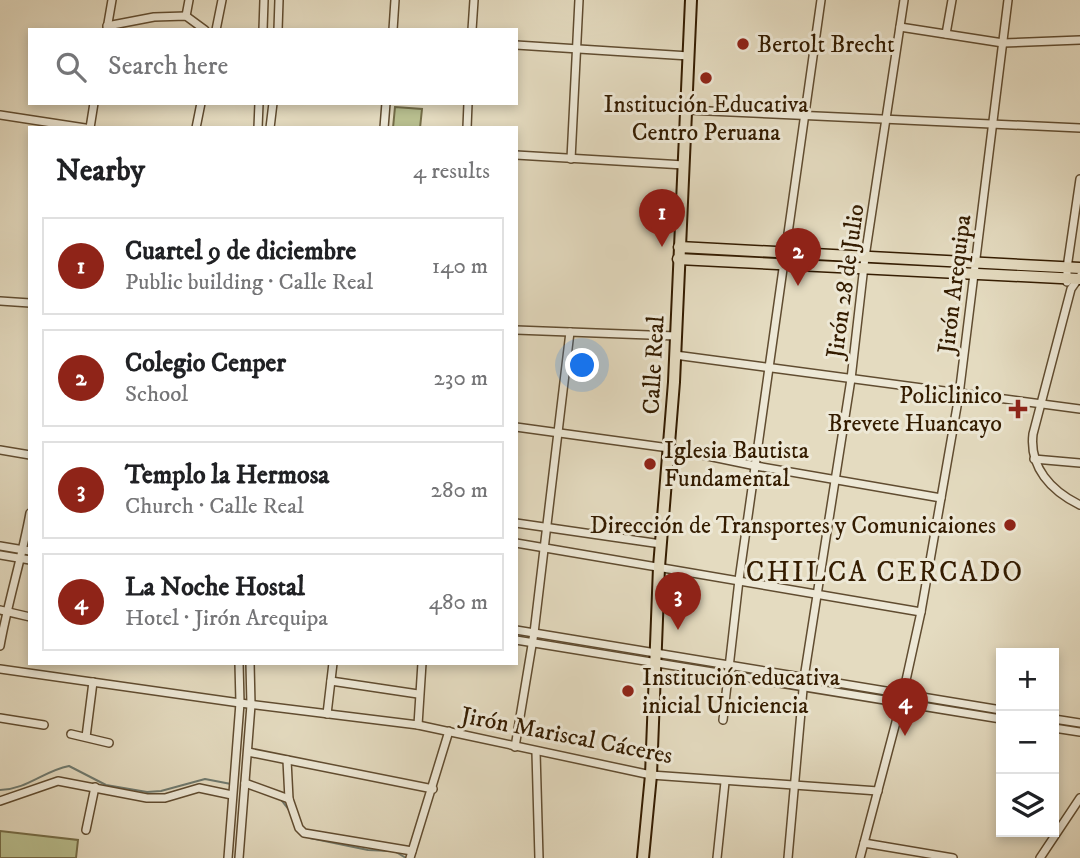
<!DOCTYPE html>
<html lang="en">
<head>
<meta charset="utf-8">
<style>
	body { margin:0; font-family:"IM FELL DW Pica",serif; background:#f2f2f2; color:#202124 }
	.controls { position:absolute; right:21px; bottom:21px; display:grid; overflow:hidden; border-radius:0px; box-shadow:0 4px 10px #0003 }
	.controls button { width:63px; height:63px; display:grid; place-items:center; padding:0; border:0; border-bottom:2px solid #e0e0e0; background:#fff; color:#202124; font:35px sans-serif }
	.you { position:absolute; left:583px; top:366px; width:24px; height:24px; margin:-18px; border:5px solid #fff; border-radius:50%; background:#1a73e8; box-shadow:0 0 0 10px #1a73e833 }
	.badge { display:grid; place-items:center; width:46px; height:46px; border-radius:50%; background:#8f2418; color:#fff; font-size:23px; font-weight:700 }
	.pin { position:absolute; translate:-50% -58px; filter:drop-shadow(0 2px 4px #0008) }
	.pin::after { content:''; position:absolute; top:37px; width:24px; height:21px; background:inherit; clip-path:polygon(0 0,100% 0,50% 100%) }
	.list { margin:0; padding:0; list-style:none }
	h2 { display:flex; justify-content:space-between; align-items:center; height:91px; margin:0; padding:0 28px; font-size:30px }
	h2 small { font-size:23px; font-weight:400; color:#757577 }
	.list li { display:grid; grid-template-columns:46px 1fr auto; gap:21px; align-items:center; box-sizing:border-box; height:98px; margin:0 14px 14px; padding:0 14px; border:2px solid #e0e0e0; border-radius:0px }
	.list b { display:block; font-size:26px; white-space:nowrap }
	.list p { margin:0; font-size:23px; white-space:nowrap; color:#757577 }
	.list em { font-size:23px; font-style:normal; color:#757577 }
	.icon { flex:none; width:38px; height:38px; fill:none; stroke:currentColor; stroke-width:2; stroke-linecap:round; stroke-linejoin:round }
	.map { position:relative; flex:none; width:1080px; height:858px; overflow:hidden }
	.search { position:absolute; background:#fff; box-shadow:0 4px 10px #0003; left:28px; top:28px; width:490px; height:77px; display:flex; align-items:center; gap:18px; box-sizing:border-box; padding:0 24px; border-radius:0px; color:#757577; font-size:26px }
	.panel { position:absolute; background:#fff; box-shadow:0 4px 10px #0003; left:28px; top:126px; width:490px; height:539px; border-radius:0px }
	.map>svg:first-child { display:block }
</style>
</head>
<body>
<div class="map">
<svg width="1080" height="858" viewBox="0 0 1080 858">
	<rect width="100%" height="100%" fill="#e4dbc0"/>
	<filter id="stains"><feTurbulence type="fractalNoise" baseFrequency=".00286" numOctaves="4"/><feColorMatrix values="0 0 0 0 .2 0 0 0 0 .09 0 0 0 0 .02 0 0 0 .5 -.17"/></filter>
	<radialGradient id="worn" r=".72"><stop offset=".6" stop-color="#630" stop-opacity="0"/><stop offset="1" stop-color="#630" stop-opacity=".3"/></radialGradient>
	<g fill="#b9bf8f" stroke="#766e48" stroke-width="2">
		<polygon points="395,107 422,109 420,128 393,128"/>
		<polygon points="0,831 78,840 76,858 0,858"/>
	</g>
	<g fill="none" stroke-linecap="round" stroke-linejoin="round">
		<g stroke="#6f7a6f" stroke-width="2">
			<path d="M0 790C28 789 43 771 69 766L106 785 147 792 161 791 205 779 231 784"/>
			<polyline points="282,801 289,810"/>
			<polyline points="310,838 368,850 390,851"/>
			<polyline points="396,852 406,858"/>
		</g>
		<g stroke="#604c30" stroke-width="10">
			<g id="minor">
				<polyline points="186,16 189,0"/>
				<polyline points="107,26 154,17 186,16 205,30"/>
				<polyline points="900,27 1003,43 1080,40"/>
				<polyline points="107,29 112,0"/>
				<polyline points="216,30 222,0"/>
				<polyline points="263,30 264,0"/>
				<polyline points="278,30 279,0"/>
				<polyline points="393,30 395,0"/>
				<polyline points="472,30 474,0"/>
				<polyline points="946,34 952,0"/>
				<polyline points="516,45 689,56"/>
				<polyline points="687,110 1080,128"/>
				<polyline points="0,115 85,128"/>
				<polyline points="90,128 94,103"/>
				<polyline points="196,128 201,103"/>
				<polyline points="258,128 259,103"/>
				<polyline points="270,128 273,103"/>
				<polyline points="384,128 386,103"/>
				<polyline points="467,128 468,103"/>
				<polyline points="516,155 684,165"/>
				<polyline points="571,159 579,0"/>
				<path d="M1080 276 1071 289 1033 434C1029 467 1051 491 1080 505"/>
				<polyline points="1067,282 1067,268 1080,179"/>
				<polyline points="0,301 30,303"/>
				<polyline points="516,330 676,336"/>
				<polyline points="675,355 1080,409"/>
				<polyline points="516,427 669,448 756,466 941,498"/>
				<polyline points="0,450 30,455"/>
				<polyline points="1034,459 1080,463"/>
				<polyline points="516,523 661,544"/>
				<polyline points="516,543 921,612"/>
				<polyline points="0,546 30,551"/>
				<polyline points="0,555 30,560"/>
				<polyline points="0,610 30,617"/>
				<polyline points="516,630 1001,710"/>
				<polyline points="516,640 1001,719"/>
				<path d="M0 646C8 601 22 558 30 513"/>
				<polyline points="0,669 240,703 418,725 651,775 878,791"/>
				<polyline points="331,681 418,694"/>
				<polyline points="327,714 333,663"/>
				<polyline points="0,718 44,725"/>
				<polyline points="1054,719 1080,723"/>
				<polyline points="723,720 739,580 821,0"/>
				<polyline points="418,725 422,663"/>
				<polyline points="1054,728 1080,732"/>
				<polyline points="71,734 109,743"/>
				<polyline points="86,737 93,682"/>
				<polyline points="515,747 534,633 570,332"/>
				<polyline points="248,752 433,789"/>
				<polyline points="536,752 539,858"/>
				<polyline points="287,760 289,799"/>
				<polyline points="245,783 289,799 299,828 304,833 412,851"/>
				<polyline points="0,801 58,781 147,798 165,798 199,788 232,795"/>
				<polyline points="86,830 95,787"/>
				<polyline points="864,843 953,858"/>
				<polyline points="228,858 240,703 239,663"/>
				<polyline points="239,858 251,705 250,663"/>
				<polyline points="410,858 449,731"/>
				<polyline points="717,858 725,782"/>
				<polyline points="788,858 804,678 851,379 865,257 904,0"/>
				<polyline points="860,858 901,703 921,612 941,498 959,395 1008,0"/>
				<polyline points="1040,858 1080,798"/>
			</g>
		</g>
		<g stroke="#341c00" stroke-width="13">
			<g id="major">
				<polyline points="679,247 1080,268"/>
				<polyline points="678,259 1080,279"/>
			</g>
		</g>
		<g stroke="#341c00" stroke-width="14">
			<polyline id="highway" points="643,858 651,775 659,567 674,382 691,0"/>
		</g>
		<use href="#minor" stroke="#ede8d6" stroke-width="7"/>
		<use href="#major" stroke="#e4dbc0" stroke-width="10"/>
		<use href="#highway" stroke="#e4dbc0" stroke-width="10"/>
	</g>
	<g fill="#8f2418" stroke="#ede8d6" stroke-width="2.5">
		<circle cx="743" cy="44" r="7"/>
		<circle cx="706" cy="78" r="7"/>
		<path d="M1014.5 398.5h7v7h7v7h-7v7h-7v-7h-7v-7h7z"/>
		<circle cx="650" cy="464" r="7"/>
		<circle cx="1010" cy="525" r="7"/>
		<circle cx="628" cy="691" r="7"/>
	</g>
	<g text-anchor="middle" stroke-width="6" stroke-linejoin="round" paint-order="stroke">
		<g font-size="24" fill="#341c00" stroke="#ede8d6" text-anchor="start">
			<text x="757" y="52">Bertolt Brecht</text>
			<text x="706" y="112" text-anchor="middle">Institución Educativa<tspan x="706" dy="28">Centro Peruana</tspan></text>
			<text x="1002" y="403" text-anchor="end">Policlinico<tspan x="1002" dy="28">Brevete Huancayo</tspan></text>
			<text x="664" y="458">Iglesia Bautista<tspan x="664" dy="28">Fundamental</tspan></text>
			<text x="996" y="533" text-anchor="end">Dirección de Transportes y Comunicaiones</text>
			<text x="642" y="685">Institución educativa<tspan x="642" dy="28">inicial Uniciencia</tspan></text>
		</g>
		<g font-size="24" fill="#341c00" stroke="#ede8d6">
			<text transform="translate(845 281) rotate(-82)" y="8">Jirón 28 de Julio</text>
			<text transform="translate(954 284) rotate(-83)" y="8">Jirón Arequipa</text>
			<text transform="translate(653 365) rotate(-87)" y="8">Calle Real</text>
			<text transform="translate(567 735) rotate(11)" y="8">Jirón Mariscal Cáceres</text>
		</g>
		<g font-size="28" letter-spacing="2" fill="#341c00" stroke="#ede8d6">
			<text x="885" y="581">CHILCA CERCADO</text>
		</g>
	</g>
	<rect width="100%" height="100%" filter="url(#stains)"/>
	<rect width="100%" height="100%" fill="url(#worn)"/>
</svg>
<div class="controls">
<button>+</button>
<button>−</button>
<button><svg class="icon" aria-label="layers" viewBox="0 0 24 24"><path d="M12 4l9 5-9 5-9-5zM3 14l9 5 9-5"/></svg></button>
</div>
<div class="you"></div>
<div class="pin badge" style="left:662px;top:247px">1</div>
<div class="pin badge" style="left:798px;top:286px">2</div>
<div class="pin badge" style="left:678px;top:630px">3</div>
<div class="pin badge" style="left:905px;top:736px">4</div>
<div class="search"><svg class="icon" aria-label="search" viewBox="0 0 24 24"><circle cx="10" cy="10" r="6"/><path d="M15 15l6 6"/></svg>Search here</div>
<section class="panel">
<h2>Nearby<small>4 results</small></h2>
<ul class="list">
<li><span class="badge">1</span><div><b>Cuartel 9 de diciembre</b><p>Public building · Calle Real</p></div><em>140 m</em></li>
<li><span class="badge">2</span><div><b>Colegio Cenper</b><p>School</p></div><em>230 m</em></li>
<li><span class="badge">3</span><div><b>Templo la Hermosa</b><p>Church · Calle Real</p></div><em>280 m</em></li>
<li><span class="badge">4</span><div><b>La Noche Hostal</b><p>Hotel · Jirón Arequipa</p></div><em>480 m</em></li>
</ul>
</section>
</div>
</body>
</html>
